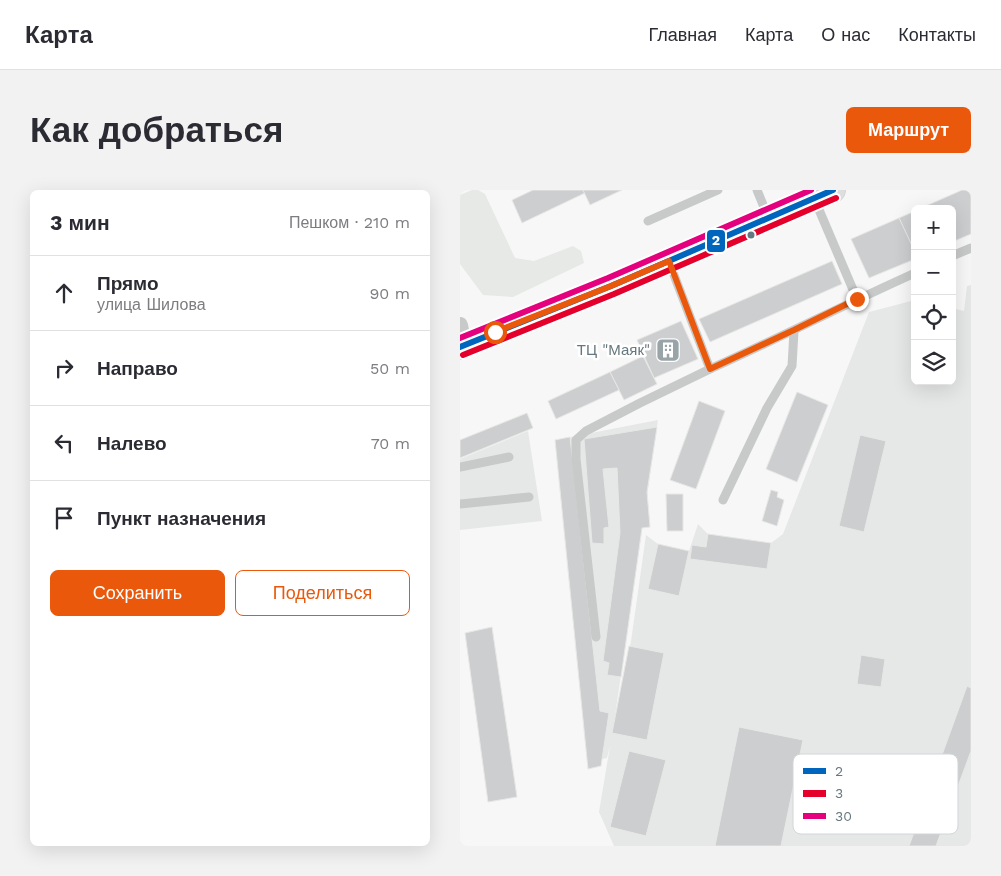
<!DOCTYPE html>
<html lang="ru">
<head>
<meta charset="utf-8">
<style>
	body { margin:0; font-family:"Work Sans",sans-serif; background:#f2f2f3; color:#2b2b33 }
	.controls { position:absolute; right:15px; top:15px; display:grid; overflow:hidden; border-radius:8px; box-shadow:0 5px 20px #0002 }
	.controls button { width:45px; height:45px; display:grid; place-items:center; padding:0; border:0; border-bottom:1px solid #e1e1e2; background:#fff; color:#2b2b33; font:25px sans-serif }
	.stop { position:absolute; width:15px; height:15px; margin:-11px; border:4px solid #ea580c; border-radius:50%; background:#fff }
	.stop.end { background:#ea580c; border-color:#fff; box-shadow:0 1px 5px #0008 }
	.list { margin:0; padding:0; list-style:none }
	h2 { display:flex; justify-content:space-between; align-items:center; height:65px; margin:0; padding:0 20px; font-size:21px }
	h2 small { font-size:16px; font-weight:400; color:#7c7c81 }
	.list li { display:grid; grid-template-columns:32px 1fr auto; gap:15px; align-items:center; box-sizing:border-box; height:75px; padding:0 20px; border-top:1px solid #e1e1e2 }
	.list b { display:block; font-size:19px; white-space:nowrap }
	.list p { margin:0; font-size:16px; white-space:nowrap; color:#7c7c81 }
	.list em { font-size:16px; font-style:normal; color:#7c7c81 }
	.actions { display:flex; gap:10px; padding:15px 20px }
	.actions a { flex:1; padding:11px 0; border:1px solid #ea580c; border-radius:8px; text-align:center; font-size:18px; color:#ea580c }
	.actions .main { background:#ea580c; color:#fff }
	.icon { flex:none; width:28px; height:28px; fill:none; stroke:currentColor; stroke-width:2; stroke-linecap:round; stroke-linejoin:round }
	.map { position:relative; flex:none; width:511px; height:656px; overflow:hidden; border-radius:8px }
	header { display:flex; align-items:center; gap:30px; box-sizing:border-box; height:70px; padding:0 25px; background:#fff; border-bottom:1px solid #e1e1e2 }
	header strong { font-size:24px }
	nav { display:flex; gap:28px; margin-inline-start:auto; font-size:18px }
	.intro { display:flex; align-items:center; justify-content:space-between; box-sizing:border-box; height:120px; padding:0 30px }
	h1 { margin:0; font-size:35px }
	.button { padding:12px 22px; border-radius:8px; background:#ea580c; color:#fff; font-size:18px; font-weight:700 }
	main { display:flex; gap:30px; padding:0 30px }
	aside { flex:1; background:#fff; border-radius:8px; box-shadow:0 5px 20px #0002 }
	.map>svg:first-child { display:block }
</style>
</head>
<body>
<header>
<strong>Карта</strong>
<nav><a>Главная</a><a>Карта</a><a>О нас</a><a>Контакты</a></nav>
</header>
<div class="intro"><h1>Как добраться</h1><a class="button">Маршрут</a></div>
<main>
<aside>
<h2>3 мин<small>Пешком · 210 m</small></h2>
<ul class="list">
<li><svg class="icon" aria-label="ahead" viewBox="0 0 24 24"><path d="M12 20V5M6 11l6-6 6 6"/></svg><div><b>Прямо</b><p>улица Шилова</p></div><em>90 m</em></li>
<li><svg class="icon" aria-label="right" viewBox="0 0 24 24"><path d="M7 20v-9h11M14 6l5 5-5 5"/></svg><div><b>Направо</b></div><em>50 m</em></li>
<li><svg class="icon" aria-label="left" viewBox="0 0 24 24"><path d="M17 20v-9H6M10 6l-5 5 5 5"/></svg><div><b>Налево</b></div><em>70 m</em></li>
<li><svg class="icon" aria-label="arrive" viewBox="0 0 24 24"><path d="M6 21V4h12l-3 4 3 4H6"/></svg><div><b>Пункт назначения</b></div></li>
</ul>
<div class="actions"><a class="main">Сохранить</a><a>Поделиться</a></div>
</aside>
<div class="map">
<svg width="511" height="656" viewBox="0 0 511 656">
	<rect width="100%" height="100%" fill="#f7f7f7"/>
	<g fill="#e6e8e7">
		<polygon points="511,95 511,656 154,656 139,622 150,556 147,568 131,571 95,250 198,230 155,526 171,451 186,345 198,354 229,361 238,334 248,344 311,353 323,344 409,122 455,110 455,191 492,191 492,118 504,121 507,96"/>
		<polygon points="68,241 82,331 0,340 0,269"/>
	</g>
	<polygon fill="#e6e9e5" points="12,0 18,0 25,4 55,68 74,71 113,56 121,61 124,73 53,107 23,105 0,74 0,5"/>
	<g fill="#cdcecf" stroke="#e7e7e6">
		<polygon points="73,0 123,0 125,3 62,33 52,10"/>
		<polygon points="123,0 162,0 130,15"/>
		<polygon points="502,0 511,0 511,44 492,52 492,19 459,19"/>
		<polygon points="455,21 455,62 439,28"/>
		<polygon points="439,28 455,62 455,69 409,88 391,49"/>
		<polygon points="372,71 382,94 250,152 239,129"/>
		<polygon points="221,131 238,169 194,188 177,150"/>
		<polygon points="183,166 197,194 164,210 150,182"/>
		<polygon points="150,182 159,200 96,229 88,211"/>
		<polygon points="337,202 368,215 337,292 306,279"/>
		<polygon points="239,211 265,221 236,299 210,290"/>
		<polygon points="67,223 73,238 0,268 0,250"/>
		<polygon points="197,237 187,302 190,337 182,338 161,487 147,485 149,473 143,471 160,343 157,278 143,279 149,337 144,338 144,354 132,353 124,249"/>
		<polygon points="400,245 426,251 404,342 379,336"/>
		<polygon points="110,247 140,521 149,523 141,576 128,579 95,250"/>
		<polygon points="311,300 318,302 317,307 324,310 317,336 302,331"/>
		<polygon points="206,304 223,304 223,341 207,341"/>
		<polygon points="248,344 311,353 307,379 230,369 232,355 246,357"/>
		<polygon points="198,354 229,361 219,406 188,399"/>
		<polygon points="32,437 57,607 28,612 5,443"/>
		<polygon points="169,456 204,463 187,550 152,543"/>
		<polygon points="401,465 425,469 421,497 397,494"/>
		<polygon points="507,496 511,498 511,561 476,656 449,656"/>
		<polygon points="279,537 343,550 321,656 255,656"/>
		<polygon points="169,561 206,570 186,646 150,637"/>
	</g>
	<g fill="none" stroke-linecap="round" stroke-linejoin="round">
		<g stroke="#d3d4d5" stroke-width="26">
			<polyline id="secondary" points="0,157 151,96 373,0"/>
		</g>
		<g stroke="#c8caca" stroke-width="9">
			<polyline points="297,0 308,27"/>
			<polyline points="354,8 397,109"/>
			<polyline points="188,31 258,0"/>
			<polyline points="492,66 511,58"/>
			<path d="M250 179C319 148 386 114 455 83"/>
			<polyline points="0,277 49,267"/>
			<polyline points="263,310 307,218 332,176 334,141"/>
			<polyline points="0,314 69,307"/>
			<polyline points="136,447 116,269 116,250 126,241 180,213 250,179 209,72"/>
		</g>
		<polyline stroke="#c8caca" stroke-width="16" points="0,135 4,155"/>
		<use href="#secondary" stroke="#dedede" stroke-width="24"/>
		<g stroke="#fff" stroke-width="10">
			<polyline id="bus-1" points="0,157 151,96 373,0"/>
		</g>
		<g stroke="#fff" stroke-width="10">
			<polyline id="bus-2" points="3,165 154,104 376,8"/>
		</g>
		<g stroke="#fff" stroke-width="10">
			<polyline id="bus-3" points="0,148 148,88 351,0"/>
		</g>
		<use href="#bus-1" stroke="#0065bd" stroke-width="6"/>
		<use href="#bus-2" stroke="#e4002b" stroke-width="6"/>
		<use href="#bus-3" stroke="#e5007d" stroke-width="6"/>
	</g>
	<g fill="none" stroke-linecap="round" stroke-linejoin="round">
		<polyline stroke="#ea580c" stroke-width="6" points="35,142 151,96 209,71 250,179 334,140 397,109"/>
	</g>
	<defs>
		<g id="building-square" transform="scale(1.25)"><rect x="-9" y="-9" width="18" height="18" rx="4" fill="#99a4a9" stroke="#fff"/><path d="M-4-6H4V6H1V3H-1V6H-4ZM-2.5-4.3h1.7v1.8h-1.7ZM.8-4.3h1.7v1.8H.8ZM-2.5-1h1.7V.8h-1.7ZM.8-1h1.7V.8H.8Z" fill="#fff"/></g>
	</defs>
	<g fill-rule="evenodd">
		<use href="#building-square" x="208" y="160"/>
	</g>
	<circle fill="#66787f" stroke="#fff" stroke-width="2" cx="291" cy="45" r="4.5"/>
	<g text-anchor="middle" stroke-width="5" stroke-linejoin="round" paint-order="stroke">
		<g font-size="15" fill="#66787f" stroke="#fff" text-anchor="end">
			<text x="190" y="165">ТЦ "Маяк"</text>
		</g>
	</g>
	<rect x="333" y="564" width="165" height="80" rx="8" fill="#fff" stroke="#d1d6d9" stroke-width="1"/>
	<rect x="343" y="578" width="23" height="6" fill="#0065bd"/>
	<rect x="343" y="600" width="23" height="7" fill="#e4002b"/>
	<rect x="343" y="623" width="23" height="6" fill="#e5007d"/>
	<g font-size="14" fill="#66787f">
		<text x="375" y="586">2</text>
		<text x="375" y="608">3</text>
		<text x="375" y="631">30</text>
	</g>
	<rect stroke="#fff" stroke-width="2" x="246" y="39" width="20" height="24" rx="5" fill="#0065bd"/>
	<g font-size="14" text-anchor="middle" font-weight="bold" fill="#fff">
		<text x="256" y="55">2</text>
	</g>
</svg>
<div class="controls">
<button>+</button>
<button>−</button>
<button><svg class="icon" aria-label="locate" viewBox="0 0 24 24"><circle cx="12" cy="12" r="6"/><path d="M12 2v4M12 18v4M2 12h4M18 12h4"/></svg></button>
<button><svg class="icon" aria-label="layers" viewBox="0 0 24 24"><path d="M12 4l9 5-9 5-9-5zM3 14l9 5 9-5"/></svg></button>
</div>
<div class="stop" style="left:35px;top:142px"></div>
<div class="stop end" style="left:397px;top:109px"></div>
</div>
</main>
</body>
</html>
